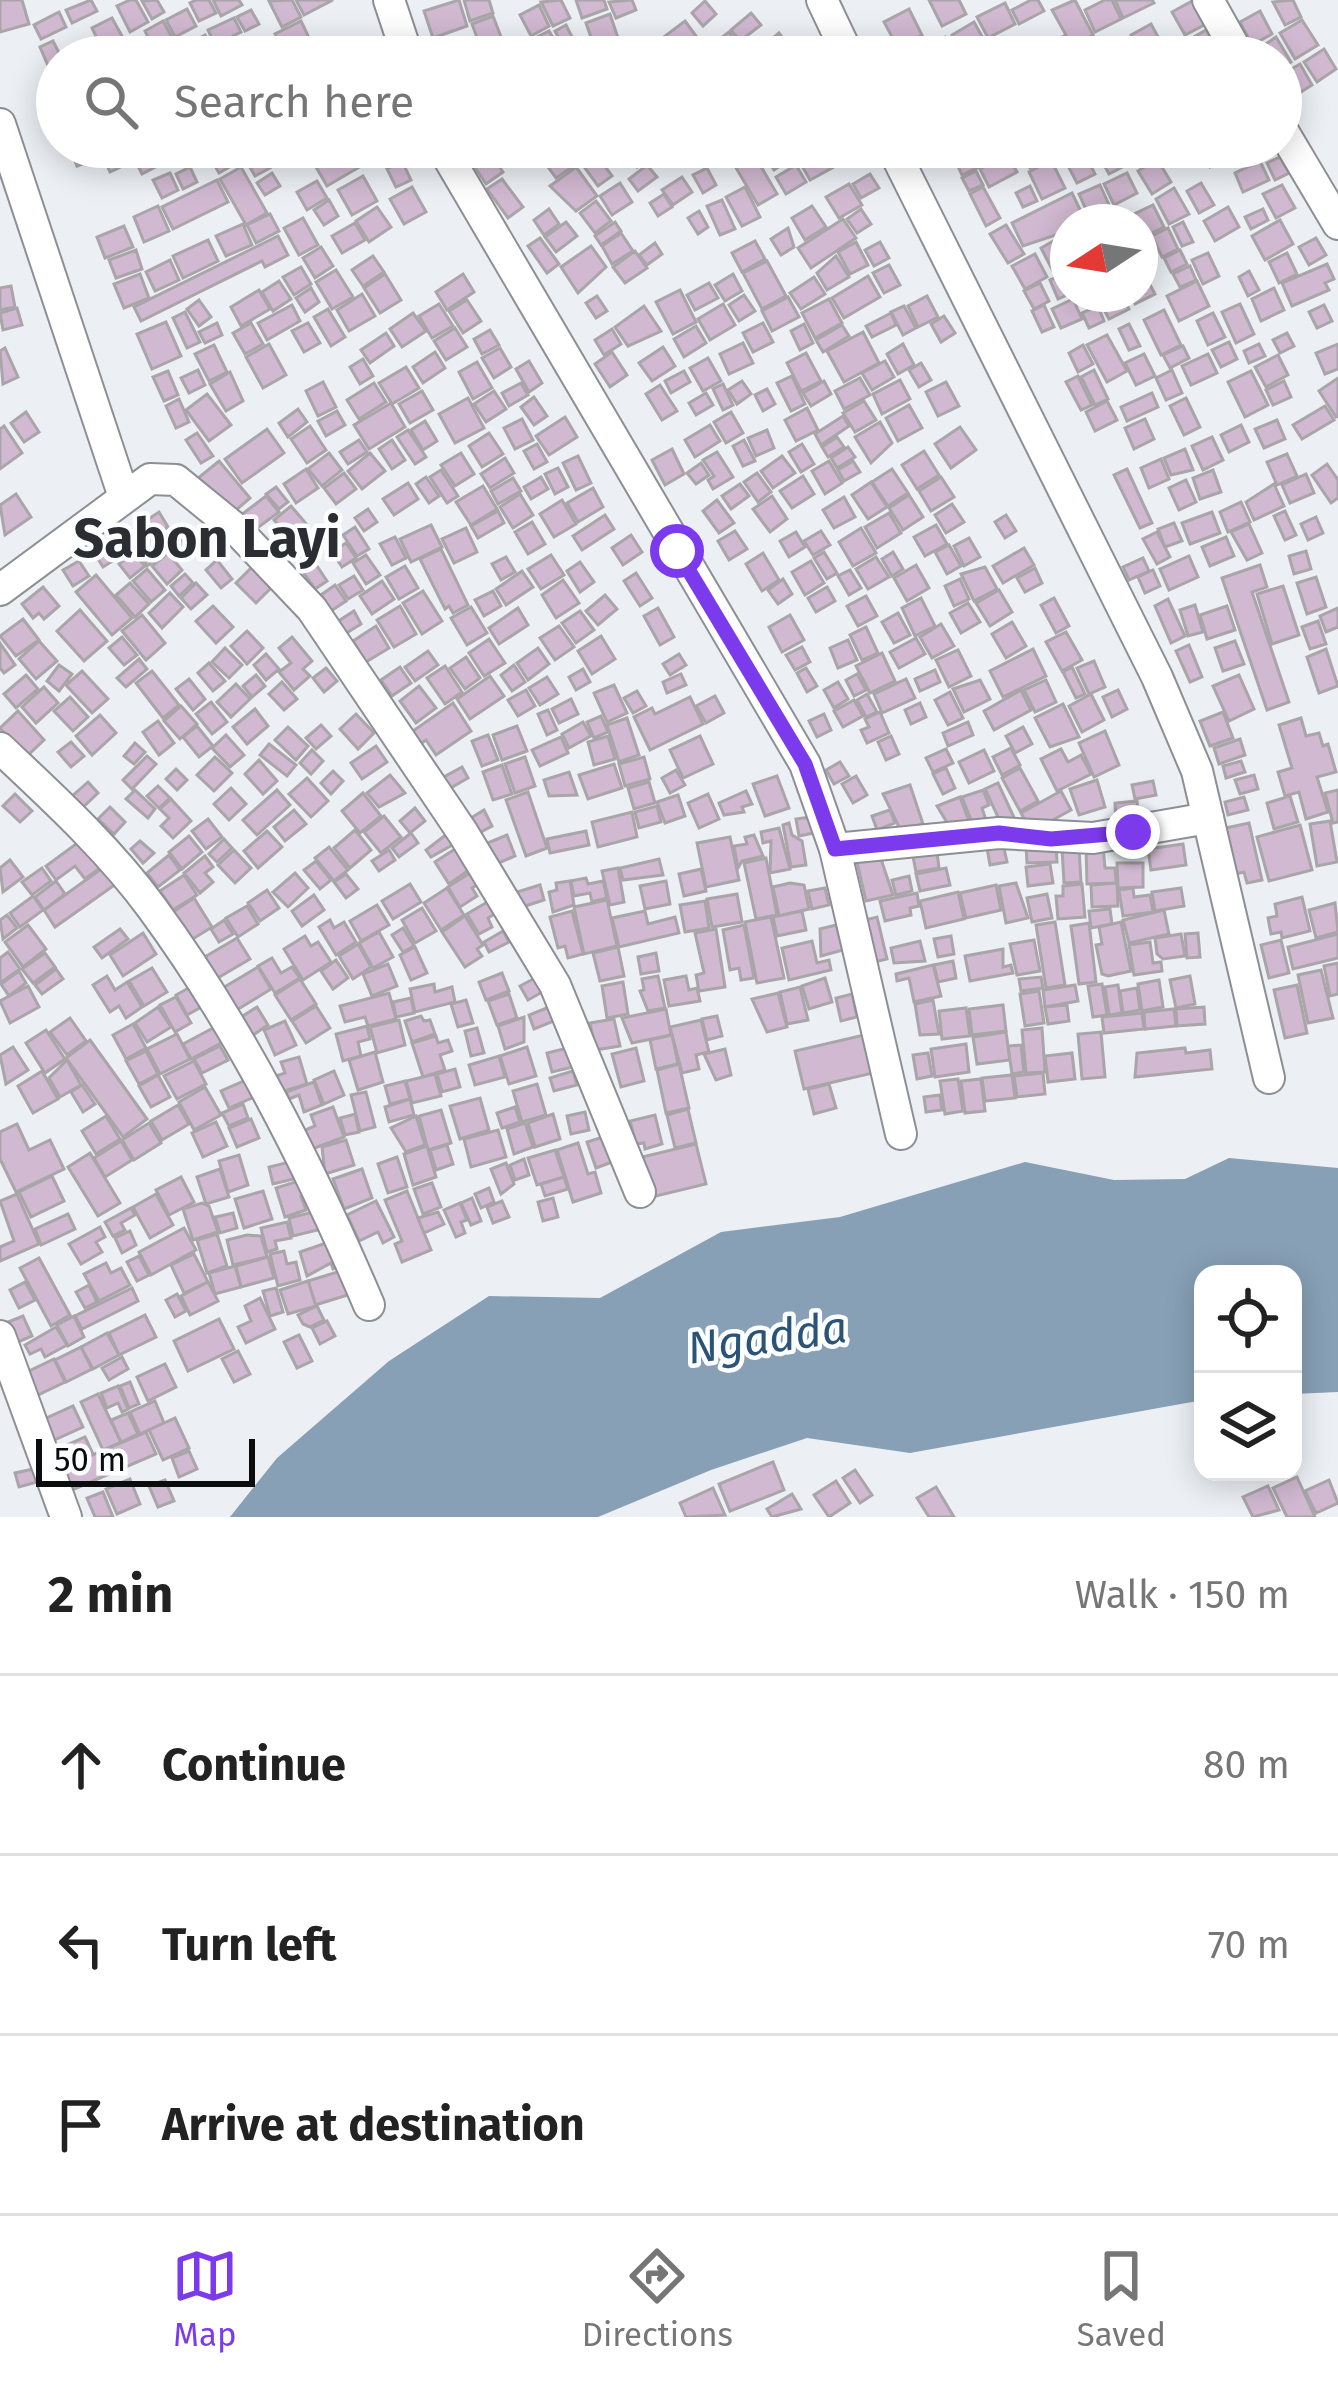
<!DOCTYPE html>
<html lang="en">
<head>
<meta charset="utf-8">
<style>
	body { margin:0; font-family:"Fira Sans",sans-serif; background:#f2f2f2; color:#222 }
	.controls { position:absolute; right:36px; bottom:36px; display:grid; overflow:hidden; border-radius:24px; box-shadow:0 6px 30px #0003 }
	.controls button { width:108px; height:108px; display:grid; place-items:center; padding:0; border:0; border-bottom:3px solid #e0e0e0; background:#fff; color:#222; font:60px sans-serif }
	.compass { position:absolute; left:1050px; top:204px; width:108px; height:108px; border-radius:50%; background:#fff; box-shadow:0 6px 30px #0003; rotate:258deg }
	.scale { position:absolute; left:36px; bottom:30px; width:219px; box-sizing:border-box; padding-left:12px; border:6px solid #0a0c0d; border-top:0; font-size:33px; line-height:42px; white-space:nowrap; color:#0a0c0d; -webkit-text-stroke:9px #fbfdff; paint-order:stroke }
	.stop { position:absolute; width:36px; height:36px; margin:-27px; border:9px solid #7c3aed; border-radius:50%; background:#fff }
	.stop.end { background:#7c3aed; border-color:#fff; box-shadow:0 3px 12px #0008 }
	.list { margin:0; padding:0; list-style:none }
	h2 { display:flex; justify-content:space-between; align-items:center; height:156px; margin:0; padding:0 48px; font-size:51px }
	h2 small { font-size:39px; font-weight:400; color:#767676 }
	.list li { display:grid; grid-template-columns:78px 1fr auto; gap:36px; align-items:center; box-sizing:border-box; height:180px; padding:0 48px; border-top:3px solid #e0e0e0 }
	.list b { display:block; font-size:45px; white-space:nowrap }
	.list em { font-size:39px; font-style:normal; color:#767676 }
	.icon { flex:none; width:66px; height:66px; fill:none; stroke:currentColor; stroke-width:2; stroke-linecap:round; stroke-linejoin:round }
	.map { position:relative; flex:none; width:1338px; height:1517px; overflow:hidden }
	.search { position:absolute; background:#fff; box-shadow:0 6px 30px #0003; left:36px; right:36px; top:36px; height:132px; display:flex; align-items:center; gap:30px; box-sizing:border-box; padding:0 42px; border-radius:66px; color:#767676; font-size:45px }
	.sheet { height:696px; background:#fff }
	nav { display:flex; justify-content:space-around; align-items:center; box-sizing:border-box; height:168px; border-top:3px solid #e0e0e0; background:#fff; font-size:33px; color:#767676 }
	nav a { display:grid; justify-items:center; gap:6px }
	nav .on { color:#7c3aed }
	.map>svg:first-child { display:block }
</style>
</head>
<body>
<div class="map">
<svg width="1338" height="1517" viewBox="0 0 1338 1517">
	<rect width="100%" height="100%" fill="#ecf0f5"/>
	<polygon fill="#87a0b6" points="1229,1158 1338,1168 1338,1392 1293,1394 1293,1274 1203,1274 1203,1400 910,1453 807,1438 711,1470 598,1517 230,1517 277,1458 389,1361 489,1296 600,1298 721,1232 840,1217 1025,1162 1114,1180 1185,1179"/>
	<g fill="#d1b9d1" stroke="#a9a5a9" stroke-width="3">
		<polygon points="0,0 22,0 29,24 0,32"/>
		<polygon points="91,0 97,11 72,23 66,10"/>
		<polygon points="130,0 136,0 148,22 130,32 117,6"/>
		<polygon points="157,0 164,12 152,19 142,1"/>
		<polygon points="196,0 209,0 216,13 199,21 190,3"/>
		<polygon points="213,0 239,0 242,5 221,16"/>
		<polygon points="292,0 301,17 282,27 269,1"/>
		<polygon points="296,0 333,0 304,15"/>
		<polygon points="459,0 467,26 433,38 424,11"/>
		<polygon points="464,0 489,0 493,13 470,21"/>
		<polygon points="561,0 570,18 553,26 541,2"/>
		<polygon points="576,0 604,0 607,9 582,18"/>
		<polygon points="632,0 636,10 616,18 609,2"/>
		<polygon points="929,0 959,0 966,14 942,26"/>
		<polygon points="1031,0 1038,0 1044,11 1019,24 1012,10"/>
		<polygon points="1075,0 1093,35 1063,52 1056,40 1066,35 1052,10"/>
		<polygon points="1105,0 1112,0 1121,19 1095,32 1085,10"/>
		<polygon points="1115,0 1152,0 1154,3 1123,18"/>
		<polygon points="1194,0 1206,24 1185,35 1172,12"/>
		<polygon points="1293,0 1301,17 1285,25 1273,2"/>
		<polygon points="705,1 716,14 703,26 692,13"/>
		<polygon points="1005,3 1015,24 988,38 977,17"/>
		<polygon points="539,5 549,26 531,36 520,15"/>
		<polygon points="187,9 196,26 175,37 166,20"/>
		<polygon points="909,9 922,35 898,48 884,22"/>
		<polygon points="251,10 259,24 245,31 237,17"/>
		<polygon points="1260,11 1272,34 1252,45 1240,22"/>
		<polygon points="59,12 66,27 41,39 34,25"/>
		<polygon points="751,13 761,25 740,41 731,30"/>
		<polygon points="610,14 618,38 594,46 586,23"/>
		<polygon points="493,16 506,50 484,57 472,24"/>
		<polygon points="112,18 123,38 102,49 92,28"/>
		<polygon points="234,18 241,32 215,45 208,30"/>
		<polygon points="1302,20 1318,45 1295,59 1280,33"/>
		<polygon points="163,21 175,43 156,53 145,31"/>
		<polygon points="301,21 311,42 286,55 275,34"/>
		<polygon points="685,21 696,36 672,54 661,39"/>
		<polygon points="974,22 990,51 964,57 952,35"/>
		<polygon points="1151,24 1164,48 1143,57 1131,35"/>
		<polygon points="566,25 577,47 566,52 555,31"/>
		<polygon points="1206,30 1216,46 1198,57 1185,57 1178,46"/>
		<polygon points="549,31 555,41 532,53 527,42"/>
		<polygon points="729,32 748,56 747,57 715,57 708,48"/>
		<polygon points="779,33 785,41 767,56 761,48"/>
		<polygon points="205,35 211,48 189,57 184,47"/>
		<polygon points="945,37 955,57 906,57"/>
		<polygon points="1276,37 1291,62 1281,69 1281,57 1257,57 1254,52"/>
		<polygon points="346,40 355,57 338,57 333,47"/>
		<polygon points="53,41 61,57 49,68 40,47"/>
		<polygon points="659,41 670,56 645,57 643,54"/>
		<polygon points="556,42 565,57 534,57 533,55"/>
		<polygon points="1324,49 1336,69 1317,82 1304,62"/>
		<polygon points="1300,64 1312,85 1285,102 1281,75"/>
		<polygon points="70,147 95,147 99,158 77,166"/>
		<polygon points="122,147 129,163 110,172 102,154"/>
		<polygon points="150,147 159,165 142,174 129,148"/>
		<polygon points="204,147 232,147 240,161 219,173"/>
		<polygon points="298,147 281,162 272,149 274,147"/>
		<polygon points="334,147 360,147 368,162 327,186 312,160"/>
		<polygon points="494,147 534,147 505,165"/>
		<polygon points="546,147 563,147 575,165 556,178 538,153"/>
		<polygon points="569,147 597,147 598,149 580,162"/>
		<polygon points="644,147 651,156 637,167 629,156"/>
		<polygon points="758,147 762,154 756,158 777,194 758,205 732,161"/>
		<polygon points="760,147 790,147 795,156 774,170"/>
		<polygon points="815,147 832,168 810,180 797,157"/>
		<polygon points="949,147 971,147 979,167 962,175"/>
		<polygon points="1042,147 1048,159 1030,168 1021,150"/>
		<polygon points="1201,147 1246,147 1248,151 1210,167"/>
		<polygon points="487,148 503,172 486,184 470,160"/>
		<polygon points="1082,148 1095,174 1077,183 1064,158"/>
		<polygon points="1115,148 1124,166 1109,174 1099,156"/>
		<polygon points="596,154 612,176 598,186 582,164"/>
		<polygon points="262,155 270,168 255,176 248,164"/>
		<polygon points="1008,155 1017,172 989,187 980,169"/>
		<polygon points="1280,157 1289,173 1275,180 1267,163"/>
		<polygon points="1157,159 1171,182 1152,194 1138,171"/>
		<polygon points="1051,160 1065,188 1042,199 1029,172"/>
		<polygon points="402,161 411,180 396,187 387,169"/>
		<polygon points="1260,161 1269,180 1243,192 1235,173"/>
		<polygon points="647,165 657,177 638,191 629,179"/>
		<polygon points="796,165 806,182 786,194 776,177"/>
		<polygon points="190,167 197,182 183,189 176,174"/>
		<polygon points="241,167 267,213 246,225 220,179"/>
		<polygon points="576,167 597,196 576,211 550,186"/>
		<polygon points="707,168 716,185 703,193 693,175"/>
		<polygon points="976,171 983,185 969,191 962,178"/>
		<polygon points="170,173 178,190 162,198 153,180"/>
		<polygon points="272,173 280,186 265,195 257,183"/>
		<polygon points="1127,173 1137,193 1114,205 1104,184"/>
		<polygon points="870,174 879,188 861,198 853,184"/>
		<polygon points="363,176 377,201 352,215 338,190"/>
		<polygon points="682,177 692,192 673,205 662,190"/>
		<polygon points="502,179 523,207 508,218 487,189"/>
		<polygon points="217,180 228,202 173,229 162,207"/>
		<polygon points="317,181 327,198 307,210 297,192"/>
		<polygon points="620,183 632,202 612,215 600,196"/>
		<polygon points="1201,183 1214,205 1199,213 1187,191"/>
		<polygon points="849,184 862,205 839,218 826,197"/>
		<polygon points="1100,185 1110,207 1089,216 1079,194"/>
		<polygon points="1282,185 1295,208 1276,218 1263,194"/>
		<polygon points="1030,186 1037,201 1023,207 1016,193"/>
		<polygon points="412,187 426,212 404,224 390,199"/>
		<polygon points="745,187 760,217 742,226 726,197"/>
		<polygon points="983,187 1000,218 986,226 970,194"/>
		<polygon points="1174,188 1189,214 1169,224 1156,199"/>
		<polygon points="1072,193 1086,222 1068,222 1068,231 1023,246 1012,223"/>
		<polygon points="664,194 672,207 658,216 650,203"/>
		<polygon points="329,200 338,216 324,225 314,210"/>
		<polygon points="722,200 735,229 720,235 707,206"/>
		<polygon points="596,201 611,221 595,233 580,213"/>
		<polygon points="1153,205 1164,227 1142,238 1140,222 1130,216"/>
		<polygon points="158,206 169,231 144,242 134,217"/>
		<polygon points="812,206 826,227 805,240 792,218"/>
		<polygon points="377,207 391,227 369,242 356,221"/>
		<polygon points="1228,207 1239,227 1215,241 1204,221"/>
		<polygon points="549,209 559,224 544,235 534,220"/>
		<polygon points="861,209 871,224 857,233 847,219"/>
		<polygon points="1263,209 1268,220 1251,229 1245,217"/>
		<polygon points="699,211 708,227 698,234 688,218"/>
		<polygon points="270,214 279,231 256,243 247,225"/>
		<polygon points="303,218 318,245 299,255 284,228"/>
		<polygon points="843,219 856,238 811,268 798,248"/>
		<polygon points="1280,220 1293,244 1265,260 1252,236"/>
		<polygon points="566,222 577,236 556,252 545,237"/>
		<polygon points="615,222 621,231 601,245 595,236"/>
		<polygon points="1183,222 1193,242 1182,246 1173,227"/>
		<polygon points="355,223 365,240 342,253 332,236"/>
		<polygon points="243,224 252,245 226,256 216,236"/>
		<polygon points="1006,225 1024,254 1008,263 990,234"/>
		<polygon points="124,226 133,247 105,258 97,237"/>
		<polygon points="788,228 794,247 781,255 771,239"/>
		<polygon points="1168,228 1178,249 1162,257 1152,236"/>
		<polygon points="621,233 633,251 612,264 602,246"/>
		<polygon points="278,236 288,255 265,267 262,261 141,321 134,307"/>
		<polygon points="1062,236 1068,265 1054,273 1041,248"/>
		<polygon points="540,238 559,264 547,273 528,246"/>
		<polygon points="1316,238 1326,255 1309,265 1299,247"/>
		<polygon points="208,240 218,261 183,278 173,256"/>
		<polygon points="755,241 765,259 742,272 732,253"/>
		<polygon points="856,242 868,265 850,274 838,252"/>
		<polygon points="880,242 889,258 874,266 865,250"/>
		<polygon points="655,243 662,254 647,265 639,255"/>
		<polygon points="591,246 606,267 578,293 561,267"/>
		<polygon points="321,247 333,266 315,278 303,258"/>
		<polygon points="136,250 142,269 116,278 109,260"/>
		<polygon points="1180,250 1187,264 1171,272 1164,258"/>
		<polygon points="635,251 647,268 625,283 613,267"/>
		<polygon points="1208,253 1219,276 1203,284 1192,260"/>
		<polygon points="1287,253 1297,274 1279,283 1269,262"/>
		<polygon points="1035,254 1047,277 1025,289 1012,266"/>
		<polygon points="373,256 384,272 363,286 352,270"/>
		<polygon points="836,256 849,277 827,290 817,273"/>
		<polygon points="170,260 179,280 155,291 146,272"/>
		<polygon points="767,261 786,296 762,309 743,273"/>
		<polygon points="1327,264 1334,279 1325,283 1329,290 1292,306 1282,283"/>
		<polygon points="889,265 900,285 884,293 873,273"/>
		<polygon points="1190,266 1196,280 1180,287 1173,274"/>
		<polygon points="301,267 311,284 294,295 283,277"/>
		<polygon points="336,270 353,297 332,309 316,282"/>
		<polygon points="1249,271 1259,290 1248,296 1239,277"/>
		<polygon points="1068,272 1069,294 1058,299 1050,280"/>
		<polygon points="140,274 149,298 124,308 114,284"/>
		<polygon points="385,274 401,300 380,313 364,288"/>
		<polygon points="463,274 474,292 447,310 436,292"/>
		<polygon points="733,274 742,291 725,301 715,285"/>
		<polygon points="868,276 880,297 844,318 832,298"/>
		<polygon points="814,277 825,294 801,309 790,293"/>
		<polygon points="279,281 291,299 273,311 262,292"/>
		<polygon points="1148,281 1155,294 1135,304 1131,294 1140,294 1140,285"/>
		<polygon points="1197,281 1209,306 1179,321 1167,296"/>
		<polygon points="709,283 718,298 695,310 687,295"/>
		<polygon points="1040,283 1049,301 1034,309 1024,291"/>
		<polygon points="11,286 15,307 0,310 0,288"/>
		<polygon points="311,288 319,302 305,312 296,298"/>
		<polygon points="1274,288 1284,310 1261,321 1252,299"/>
		<polygon points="259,290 270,309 241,326 231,307"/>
		<polygon points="680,290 696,322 673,334 656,302"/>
		<polygon points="362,294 375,316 349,331 337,310"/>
		<polygon points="744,295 755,311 739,321 729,305"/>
		<polygon points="597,296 607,311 596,318 586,303"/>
		<polygon points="927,296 938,317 918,327 908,306"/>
		<polygon points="1123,296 1129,309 1109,319 1102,306"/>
		<polygon points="788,297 799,317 772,331 762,311"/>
		<polygon points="829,299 842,323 815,338 802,313"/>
		<polygon points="1073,299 1082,319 1061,328 1052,309"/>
		<polygon points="199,300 211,317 199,326 187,309"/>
		<polygon points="467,300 481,321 463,333 449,311"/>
		<polygon points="439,304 453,326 432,338 419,316"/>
		<polygon points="723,304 735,325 710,340 698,319"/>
		<polygon points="1240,304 1254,334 1236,343 1222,312"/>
		<polygon points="292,305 300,321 267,340 258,323"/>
		<polygon points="1044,305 1054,327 1042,332 1032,311"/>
		<polygon points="1324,305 1332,321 1317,328 1309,312"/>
		<polygon points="644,306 661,331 628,346 615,327"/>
		<polygon points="904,306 916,328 903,335 891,312"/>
		<polygon points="1098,306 1104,321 1089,328 1082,313"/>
		<polygon points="17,308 22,325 3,330 0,313"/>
		<polygon points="328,309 345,337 331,346 314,317"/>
		<polygon points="1164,310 1181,345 1161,355 1144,320"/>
		<polygon points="185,312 200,342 187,348 173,318"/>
		<polygon points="413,313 426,331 402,347 390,329"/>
		<polygon points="891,313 896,325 872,337 866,326"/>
		<polygon points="1213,313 1225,337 1208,345 1197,321"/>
		<polygon points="944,316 955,333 941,342 931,324"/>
		<polygon points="166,322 181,356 152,369 137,334"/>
		<polygon points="217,323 222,335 205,343 199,332"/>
		<polygon points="251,323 263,344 245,354 233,333"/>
		<polygon points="308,323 320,343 304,352 292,331"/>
		<polygon points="763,323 773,342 753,352 743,333"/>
		<polygon points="804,324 813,343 800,350 791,331"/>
		<polygon points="1129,324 1140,346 1129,350 1119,329"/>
		<polygon points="842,325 849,336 823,352 816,340"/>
		<polygon points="696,326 706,343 684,357 674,339"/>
		<polygon points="455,328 467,347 446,360 434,341"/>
		<polygon points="612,329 621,344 604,355 595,340"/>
		<polygon points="490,330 499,345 482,354 474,339"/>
		<polygon points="863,332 879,363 844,382 827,351"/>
		<polygon points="386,333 394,346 370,363 361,350"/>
		<polygon points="1287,333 1294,346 1280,353 1273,340"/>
		<polygon points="1107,335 1127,371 1107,382 1087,345"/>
		<polygon points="1229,342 1237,359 1221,367 1212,350"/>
		<polygon points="743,343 753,363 729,374 720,354"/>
		<polygon points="269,344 286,375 263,388 246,357"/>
		<polygon points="903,344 914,365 898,374 887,354"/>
		<polygon points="1259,344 1265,356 1249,363 1244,351"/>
		<polygon points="1338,344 1338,369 1325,374 1316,353"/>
		<polygon points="214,345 227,372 209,381 195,354"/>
		<polygon points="1083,345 1093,364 1078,372 1069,353"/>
		<polygon points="1183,346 1189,358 1170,368 1163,355"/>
		<polygon points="663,347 675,366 652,381 639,363"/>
		<polygon points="5,348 18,377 3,384 0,351"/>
		<polygon points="500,348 511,367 494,378 482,358"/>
		<polygon points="435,352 445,368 423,383 413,367"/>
		<polygon points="612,352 627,375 610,387 595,364"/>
		<polygon points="806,353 821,381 801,391 787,363"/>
		<polygon points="1144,354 1155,376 1136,385 1125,363"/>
		<polygon points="1208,354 1217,373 1191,385 1182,366"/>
		<polygon points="1278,355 1288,375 1266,387 1255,367"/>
		<polygon points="708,358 721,381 703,391 690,368"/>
		<polygon points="363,359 373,376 360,384 350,367"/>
		<polygon points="529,361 542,383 529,392 516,369"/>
		<polygon points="885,361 894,377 872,390 862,373"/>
		<polygon points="477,362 492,388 473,399 459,372"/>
		<polygon points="921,363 931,380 919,387 909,370"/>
		<polygon points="406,367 419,388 392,404 379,383"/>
		<polygon points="198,370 205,385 189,393 181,378"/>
		<polygon points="1094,370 1108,399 1095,405 1081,377"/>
		<polygon points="1172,370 1182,393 1166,400 1156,378"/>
		<polygon points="168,371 178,395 164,401 153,377"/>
		<polygon points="684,371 690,382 671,393 665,381"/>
		<polygon points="1251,371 1268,405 1245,417 1228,382"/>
		<polygon points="230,372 243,401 226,411 210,384"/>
		<polygon points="792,376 805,404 791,411 777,383"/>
		<polygon points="1078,376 1092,405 1081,410 1066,382"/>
		<polygon points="860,378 870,395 844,409 835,391"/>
		<polygon points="1338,378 1338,416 1336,417 1319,391"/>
		<polygon points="900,380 910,399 882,414 873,394"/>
		<polygon points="742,381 751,394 737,404 728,390"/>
		<polygon points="824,381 831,394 811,406 803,393"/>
		<polygon points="1284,381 1291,397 1273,405 1266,390"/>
		<polygon points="323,382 336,407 318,416 306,391"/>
		<polygon points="946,382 959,406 938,416 926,392"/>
		<polygon points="374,383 386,402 359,419 347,400"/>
		<polygon points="521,383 528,395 509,406 502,393"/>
		<polygon points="723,384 733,405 723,410 713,389"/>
		<polygon points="660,385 677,411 662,420 646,394"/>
		<polygon points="767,389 775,404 763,411 755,395"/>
		<polygon points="422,391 433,410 410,423 399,404"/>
		<polygon points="494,391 506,409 486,422 474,404"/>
		<polygon points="706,393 713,405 696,415 689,403"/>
		<polygon points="1152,393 1158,407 1127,421 1121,407"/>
		<polygon points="207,394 231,425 209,441 186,410"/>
		<polygon points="534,397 547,416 534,425 521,407"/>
		<polygon points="468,398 484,428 455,443 439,414"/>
		<polygon points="1186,398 1200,427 1184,435 1170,406"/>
		<polygon points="179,399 189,422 176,428 166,406"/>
		<polygon points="864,401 876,420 855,432 843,413"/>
		<polygon points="1107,401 1117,420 1095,431 1086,412"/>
		<polygon points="391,403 405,427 369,449 354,425"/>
		<polygon points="909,405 922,428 898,441 886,418"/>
		<polygon points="1325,406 1334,420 1302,439 1293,425"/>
		<polygon points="807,408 818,430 796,441 785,420"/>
		<polygon points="298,409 307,422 288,437 279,423"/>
		<polygon points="337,411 345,425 326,436 318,421"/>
		<polygon points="26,412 39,432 24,442 11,423"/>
		<polygon points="731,412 743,433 726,443 714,422"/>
		<polygon points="843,416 849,426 821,445 815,434"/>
		<polygon points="565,417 577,437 549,455 536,436"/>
		<polygon points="522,419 533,440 515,449 504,428"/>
		<polygon points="1145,419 1154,439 1134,449 1125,428"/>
		<polygon points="1277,420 1285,439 1264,448 1255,429"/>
		<polygon points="425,421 437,441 423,450 411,430"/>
		<polygon points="880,422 892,443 871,463 855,437"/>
		<polygon points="710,425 720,441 695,457 685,440"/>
		<polygon points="1241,425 1249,442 1229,452 1221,435"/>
		<polygon points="4,426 22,453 0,469 0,429"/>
		<polygon points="310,426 326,450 307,463 291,439"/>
		<polygon points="960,427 976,450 951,468 935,444"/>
		<polygon points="267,429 284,453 242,483 225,459"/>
		<polygon points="408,430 426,457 415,464 397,437"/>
		<polygon points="767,430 774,448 756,456 748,438"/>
		<polygon points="197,433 213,456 201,463 186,440"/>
		<polygon points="489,433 503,454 482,467 469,446"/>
		<polygon points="837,437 844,447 828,457 822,447"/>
		<polygon points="1212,437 1223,460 1203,470 1192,446"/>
		<polygon points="359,440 367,452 348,464 340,452"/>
		<polygon points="392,440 405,460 392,469 379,449"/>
		<polygon points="744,440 755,461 743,466 733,446"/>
		<polygon points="537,444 547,462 534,469 524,451"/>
		<polygon points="802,444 814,464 801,472 789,452"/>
		<polygon points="848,447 855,457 837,468 831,458"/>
		<polygon points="672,449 684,474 665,485 652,460"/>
		<polygon points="1185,449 1193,470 1171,475 1164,458"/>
		<polygon points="924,451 939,475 917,489 902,465"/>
		<polygon points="717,452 733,477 713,489 708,480 714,476 703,460"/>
		<polygon points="329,453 342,470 322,486 308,469"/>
		<polygon points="370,453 385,471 362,489 348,471"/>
		<polygon points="461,453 474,474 455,486 441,465"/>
		<polygon points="1287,454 1297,476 1277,485 1267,462"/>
		<polygon points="578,456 591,483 576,490 563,463"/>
		<polygon points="782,456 795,473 773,488 761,471"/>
		<polygon points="505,458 514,473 490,488 481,474"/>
		<polygon points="1161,459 1169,479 1149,488 1141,468"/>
		<polygon points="219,461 250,498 228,517 197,479"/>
		<polygon points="829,461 842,483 825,494 812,471"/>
		<polygon points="853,461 860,472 844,481 838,470"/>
		<polygon points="701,463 709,475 696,484 687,473"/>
		<polygon points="1327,464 1338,480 1338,498 1331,503 1312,475"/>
		<polygon points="558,468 568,487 555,494 545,474"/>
		<polygon points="306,469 318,488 296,503 284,484"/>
		<polygon points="892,469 908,493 888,506 872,482"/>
		<polygon points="1127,469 1152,523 1140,528 1114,475"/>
		<polygon points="441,470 458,496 447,503 430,477"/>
		<polygon points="1213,470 1221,492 1200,499 1193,478"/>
		<polygon points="344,473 356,489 336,504 324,488"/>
		<polygon points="757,473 771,492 758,502 744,482"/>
		<polygon points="1306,474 1314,493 1290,503 1282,485"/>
		<polygon points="803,476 814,494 792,508 780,491"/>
		<polygon points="426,477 439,496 429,503 416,484"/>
		<polygon points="541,477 548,489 531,499 524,487"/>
		<polygon points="941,477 954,497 931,511 919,491"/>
		<polygon points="513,478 521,491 498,504 491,491"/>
		<polygon points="1186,480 1196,502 1179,510 1169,488"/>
		<polygon points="871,482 887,507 868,519 852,495"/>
		<polygon points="408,483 418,499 394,515 383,499"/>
		<polygon points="740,484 749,496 731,509 722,496"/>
		<polygon points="1274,484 1284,506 1254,520 1246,502"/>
		<polygon points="483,486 497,509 471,525 456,502"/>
		<polygon points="276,487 288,502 279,509 266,494"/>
		<polygon points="593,488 603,507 578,522 567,503"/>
		<polygon points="16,494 31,517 5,535 0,505"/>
		<polygon points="520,494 533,515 513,528 500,507"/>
		<polygon points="909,495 923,517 903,530 889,508"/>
		<polygon points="266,496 279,512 253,531 241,515"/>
		<polygon points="772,496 787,519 770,532 753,509"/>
		<polygon points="844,497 855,517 834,528 823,510"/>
		<polygon points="562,500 576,524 554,537 540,514"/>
		<polygon points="717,500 734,523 719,533 703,511"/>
		<polygon points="1241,502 1250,522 1228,532 1220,512"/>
		<polygon points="952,504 964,522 946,533 935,515"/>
		<polygon points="291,506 309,527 292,542 274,520"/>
		<polygon points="368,509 377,522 364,531 355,518"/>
		<polygon points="498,511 504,523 478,538 471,526"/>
		<polygon points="1285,511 1296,535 1285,540 1274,516"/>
		<polygon points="159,512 168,527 135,548 126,534"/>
		<polygon points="1212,512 1220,533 1190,544 1182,523"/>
		<polygon points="889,513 901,533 877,548 865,527"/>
		<polygon points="605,515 614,529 582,550 573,536"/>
		<polygon points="1006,515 1016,531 1005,538 995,522"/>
		<polygon points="1316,517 1323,533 1308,540 1301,524"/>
		<polygon points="532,522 545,544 528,554 515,532"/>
		<polygon points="1174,523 1182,541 1165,547 1158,529"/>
		<polygon points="1249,524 1262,553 1247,560 1231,532"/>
		<polygon points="431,525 442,547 411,562 400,539"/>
		<polygon points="936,525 947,544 925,556 914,537"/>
		<polygon points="355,527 369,549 357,556 343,535"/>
		<polygon points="466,528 477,552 454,563 442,539"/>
		<polygon points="861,528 876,553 853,566 839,542"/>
		<polygon points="735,531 747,549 729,560 718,541"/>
		<polygon points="821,531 830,545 813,555 804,541"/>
		<polygon points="796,532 805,547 789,557 780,541"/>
		<polygon points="1157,532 1170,557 1157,564 1143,539"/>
		<polygon points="631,535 642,552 623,565 612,548"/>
		<polygon points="185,537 196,548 186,558 175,546"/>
		<polygon points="395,537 406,558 392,565 380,544"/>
		<polygon points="1226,537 1234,556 1210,566 1202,547"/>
		<polygon points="119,538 127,552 103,567 94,553"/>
		<polygon points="155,538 166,552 147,566 136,551"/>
		<polygon points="969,538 980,557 964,566 954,546"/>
		<polygon points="346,543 356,558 342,567 332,552"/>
		<polygon points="949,545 961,566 947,574 935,552"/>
		<polygon points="1024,548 1034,565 1003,583 993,566"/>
		<polygon points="441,549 468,605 453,613 449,606 445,609 420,559"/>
		<polygon points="1306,551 1311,569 1294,574 1289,556"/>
		<polygon points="824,552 837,573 827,579 814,558"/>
		<polygon points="893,552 903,569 892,576 882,559"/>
		<polygon points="133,553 145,566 130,578 119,564"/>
		<polygon points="168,553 182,570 167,584 152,566"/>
		<polygon points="763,553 779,580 762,591 746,564"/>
		<polygon points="309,554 327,581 315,589 297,563"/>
		<polygon points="366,555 380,575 366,584 353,563"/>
		<polygon points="551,555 564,575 541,589 528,569"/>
		<polygon points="1189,556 1198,577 1169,590 1160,569"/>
		<polygon points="506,557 515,572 501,580 492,564"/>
		<polygon points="876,557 889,577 868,589 856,569"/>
		<polygon points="1143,558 1149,571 1129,580 1123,567"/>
		<polygon points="217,560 232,579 221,588 206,570"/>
		<polygon points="79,561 89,576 73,586 63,570"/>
		<polygon points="811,561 824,583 805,595 792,572"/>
		<polygon points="580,562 594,582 580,592 567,571"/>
		<polygon points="254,565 274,585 256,603 236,583"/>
		<polygon points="916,565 929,588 907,601 894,578"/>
		<polygon points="1260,565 1267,587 1252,592 1289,702 1267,710 1222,578"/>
		<polygon points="405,566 418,588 399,599 386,577"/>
		<polygon points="985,567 997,589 974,601 961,574"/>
		<polygon points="1035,568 1042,583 1025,592 1017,578"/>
		<polygon points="147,569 165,590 151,602 133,581"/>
		<polygon points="850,570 861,588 849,595 838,576"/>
		<polygon points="1153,570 1160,586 1145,593 1138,577"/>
		<polygon points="522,571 533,587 506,605 496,589"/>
		<polygon points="636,573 652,598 640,606 624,581"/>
		<polygon points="185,574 193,583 179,596 171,586"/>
		<polygon points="96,575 132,618 112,635 76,592"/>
		<polygon points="354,576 363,590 348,599 339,585"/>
		<polygon points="1316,577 1326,607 1307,614 1297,583"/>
		<polygon points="783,579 792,594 778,604 768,590"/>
		<polygon points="960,579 969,599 954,606 945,586"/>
		<polygon points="563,580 579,603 556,618 542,595"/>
		<polygon points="382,581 394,599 372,614 360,596"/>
		<polygon points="130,583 149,604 135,617 116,595"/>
		<polygon points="196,583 207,595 191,609 181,598"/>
		<polygon points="335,585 346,601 331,611 321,595"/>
		<polygon points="1283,586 1299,635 1272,644 1257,594"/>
		<polygon points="43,587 59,606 44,619 39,613 33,618 22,604"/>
		<polygon points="827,587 835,601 816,612 808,598"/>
		<polygon points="999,590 1012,612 990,626 976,603"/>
		<polygon points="423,591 442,621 422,634 403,603"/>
		<polygon points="493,591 501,606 484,616 475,600"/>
		<polygon points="170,593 183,607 162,628 149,613"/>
		<polygon points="605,595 617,609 598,625 586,611"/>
		<polygon points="866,596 877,616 858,626 847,606"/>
		<polygon points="921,598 935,626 915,636 902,608"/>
		<polygon points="1054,598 1069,626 1056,633 1041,605"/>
		<polygon points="1168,599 1185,636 1171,643 1155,606"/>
		<polygon points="968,603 980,622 961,633 950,613"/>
		<polygon points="1195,605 1203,632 1188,636 1180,610"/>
		<polygon points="213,606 233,627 216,643 196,621"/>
		<polygon points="400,606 416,634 394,647 377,620"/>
		<polygon points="1227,606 1235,630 1207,639 1200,615"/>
		<polygon points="471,607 487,633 467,645 451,618"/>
		<polygon points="518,608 528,625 499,644 489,628"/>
		<polygon points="658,608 674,637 660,645 644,616"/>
		<polygon points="1338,608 1338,627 1326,632 1320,616"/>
		<polygon points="80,610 107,641 84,661 57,631"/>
		<polygon points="354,611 361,624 345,634 337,622"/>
		<polygon points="580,611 594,630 576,643 562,623"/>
		<polygon points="898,613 910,635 894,643 882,622"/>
		<polygon points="142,615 165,643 146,660 122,631"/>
		<polygon points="790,615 804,640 782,652 769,627"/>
		<polygon points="23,619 39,640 16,656 0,636"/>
		<polygon points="1318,621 1326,644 1310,649 1302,627"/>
		<polygon points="1012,622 1026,646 1006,658 992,634"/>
		<polygon points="941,624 954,646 932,658 920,637"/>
		<polygon points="376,626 389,648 366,662 353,641"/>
		<polygon points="559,626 574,647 555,660 540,638"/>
		<polygon points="866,627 878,653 862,660 850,635"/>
		<polygon points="247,631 263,648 247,664 231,646"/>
		<polygon points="1066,632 1082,660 1062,671 1046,642"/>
		<polygon points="601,636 615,659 592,674 578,651"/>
		<polygon points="122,637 137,655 124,665 109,648"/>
		<polygon points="292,637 312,661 303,669 310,676 294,690 279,672 291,663 279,648"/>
		<polygon points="916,638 925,654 899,668 890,652"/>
		<polygon points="489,639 505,663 484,676 469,653"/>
		<polygon points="848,640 857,660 838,668 830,648"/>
		<polygon points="39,641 57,661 36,679 19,659"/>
		<polygon points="1235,641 1244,664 1223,671 1215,648"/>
		<polygon points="0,643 15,665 4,673 0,668"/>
		<polygon points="1189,645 1202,677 1190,682 1176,651"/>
		<polygon points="802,647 810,662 795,670 786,655"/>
		<polygon points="225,648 242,665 229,678 212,662"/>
		<polygon points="538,648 549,664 528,680 517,663"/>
		<polygon points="1033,649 1046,676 1003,697 990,671"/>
		<polygon points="1326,649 1338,686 1319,693 1307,657"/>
		<polygon points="958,650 971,676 949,687 936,660"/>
		<polygon points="428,651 438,665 415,681 405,667"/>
		<polygon points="882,653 895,681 870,693 856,666"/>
		<polygon points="266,654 279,669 266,680 254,665"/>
		<polygon points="679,654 686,665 670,675 663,664"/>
		<polygon points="466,657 480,678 465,689 450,668"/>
		<polygon points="139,659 147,669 126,687 117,678"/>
		<polygon points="1094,661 1105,687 1089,694 1077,668"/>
		<polygon points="209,663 225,681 213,691 198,673"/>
		<polygon points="59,665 72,674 59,691 47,681"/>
		<polygon points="514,665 525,682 512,691 501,675"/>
		<polygon points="445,666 462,692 445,704 427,678"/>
		<polygon points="400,667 411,683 392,696 381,680"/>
		<polygon points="1072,667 1085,694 1076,698 1063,672"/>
		<polygon points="326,668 337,681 324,692 313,678"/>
		<polygon points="806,668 817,686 807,692 797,673"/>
		<polygon points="583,669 590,682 576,690 569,677"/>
		<polygon points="935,670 940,682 920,691 915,679"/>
		<polygon points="82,671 108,699 92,713 66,685"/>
		<polygon points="152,671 179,705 163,718 136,683"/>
		<polygon points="681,674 686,685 667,693 663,682"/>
		<polygon points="857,674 866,690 854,696 846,680"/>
		<polygon points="26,675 38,689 16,708 4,694"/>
		<polygon points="256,675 265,686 252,697 243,686"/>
		<polygon points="1239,675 1254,709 1229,721 1213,686"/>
		<polygon points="490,676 504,696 470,719 457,699"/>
		<polygon points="547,677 558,694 540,705 529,688"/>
		<polygon points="189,679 205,699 193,710 176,689"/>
		<polygon points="906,679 915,698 882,713 874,694"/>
		<polygon points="980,680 990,699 964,712 953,689"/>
		<polygon points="1046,680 1056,702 1035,712 1024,690"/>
		<polygon points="282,682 297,699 284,710 269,694"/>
		<polygon points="838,682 848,699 834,708 824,690"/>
		<polygon points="236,684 250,699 231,717 217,702"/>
		<polygon points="614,685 627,713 607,722 594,693"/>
		<polygon points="419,686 436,708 416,723 400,701"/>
		<polygon points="44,687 58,703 36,723 22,707"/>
		<polygon points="526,690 535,706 518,716 508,700"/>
		<polygon points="1021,690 1031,710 994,730 984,711"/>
		<polygon points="1118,690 1127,709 1112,717 1103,697"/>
		<polygon points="637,691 646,706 633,713 624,698"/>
		<polygon points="950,692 963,718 948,725 935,700"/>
		<polygon points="867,694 877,712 866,717 857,700"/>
		<polygon points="1091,694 1104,720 1082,732 1069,706"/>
		<polygon points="715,696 724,713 706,723 696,706"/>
		<polygon points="70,697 88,717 73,731 54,711"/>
		<polygon points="690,697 703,724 650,750 634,717 652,708 655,714"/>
		<polygon points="571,699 578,714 559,723 552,709"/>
		<polygon points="854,700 863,716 843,727 834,711"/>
		<polygon points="211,702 227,722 212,734 196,714"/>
		<polygon points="453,703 471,731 436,755 426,740 419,745 410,733"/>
		<polygon points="920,703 926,717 911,724 905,710"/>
		<polygon points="1063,704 1079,737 1050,747 1035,718"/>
		<polygon points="181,706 197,724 180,739 164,721"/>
		<polygon points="255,709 268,726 247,744 233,727"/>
		<polygon points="548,710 557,730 547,735 538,714"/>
		<polygon points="18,711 44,740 26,757 0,728"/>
		<polygon points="880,712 889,733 867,743 861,730 869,727 865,719"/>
		<polygon points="1223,712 1233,738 1210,746 1200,721"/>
		<polygon points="356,714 374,733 358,749 340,729"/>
		<polygon points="824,714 831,730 817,737 809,721"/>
		<polygon points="100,715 116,733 92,755 76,736"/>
		<polygon points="601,716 608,732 594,738 587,722"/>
		<polygon points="627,718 639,755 619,762 607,725"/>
		<polygon points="1301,718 1306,736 1319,733 1323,746 1328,744 1336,772 1317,777 1328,812 1306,819 1299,792 1285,796 1278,772 1292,768 1279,725"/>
		<polygon points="158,721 174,743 159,755 143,732"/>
		<polygon points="583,722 591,736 569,748 562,734"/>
		<polygon points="968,722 973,735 948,746 943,733"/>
		<polygon points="321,725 331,736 316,749 306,738"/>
		<polygon points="197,726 213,746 199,757 183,737"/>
		<polygon points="517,726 527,751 502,760 493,735"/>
		<polygon points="288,727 308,746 296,760 275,740"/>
		<polygon points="1023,727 1032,744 1015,753 1006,736"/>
		<polygon points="1105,731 1119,765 1094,777 1079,743"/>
		<polygon points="226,735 244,755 230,767 212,748"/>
		<polygon points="488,735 498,760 482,766 472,741"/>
		<polygon points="608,736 615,759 594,765 588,742"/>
		<polygon points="700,736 713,764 683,778 670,750"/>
		<polygon points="891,736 899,754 886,760 878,742"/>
		<polygon points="561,737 568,753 540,766 532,750"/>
		<polygon points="1240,739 1245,755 1219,764 1214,748"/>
		<polygon points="71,742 84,756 71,767 58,752"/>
		<polygon points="135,743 145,752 134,764 124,756"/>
		<polygon points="269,744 296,765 287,776 260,755"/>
		<polygon points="376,746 387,762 362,779 351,763"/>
		<polygon points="1011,748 1020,765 1002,775 993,757"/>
		<polygon points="946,749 953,763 933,772 926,758"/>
		<polygon points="1061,749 1068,762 1081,755 1091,774 1057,791 1041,759"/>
		<polygon points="312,750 323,761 311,774 300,763"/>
		<polygon points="984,750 994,771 969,783 959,762"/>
		<polygon points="147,756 156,764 132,789 123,780"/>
		<polygon points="215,757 232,773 214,791 197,775"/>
		<polygon points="525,757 535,786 515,793 505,764"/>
		<polygon points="644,757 650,779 625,786 619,764"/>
		<polygon points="259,760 277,781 263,794 245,774"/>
		<polygon points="1241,761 1245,772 1226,778 1223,766"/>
		<polygon points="840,762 849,776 834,784 826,770"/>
		<polygon points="614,764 622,788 588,799 579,775"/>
		<polygon points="502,765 512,794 493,800 483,772"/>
		<polygon points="462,767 468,778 447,790 442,778"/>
		<polygon points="946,768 955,788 943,794 933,774"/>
		<polygon points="1020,768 1038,801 1020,811 1002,778"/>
		<polygon points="176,769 187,780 177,790 166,779"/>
		<polygon points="676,770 685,785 670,793 662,778"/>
		<polygon points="333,771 343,781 331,794 321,783"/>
		<polygon points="569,772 577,795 549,796 544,780"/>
		<polygon points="390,775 405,793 379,807 367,793"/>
		<polygon points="1254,775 1258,789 1240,794 1235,780"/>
		<polygon points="777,776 789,808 765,816 753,784"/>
		<polygon points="856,776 867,795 853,803 842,784"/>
		<polygon points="307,778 328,801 311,817 289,794"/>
		<polygon points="1097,780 1105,807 1079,815 1070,789"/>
		<polygon points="1153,781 1156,795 1135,799 1132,785"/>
		<polygon points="88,782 98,793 80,810 70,798"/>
		<polygon points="649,782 655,803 634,809 628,788"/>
		<polygon points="998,783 1017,824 1004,830 985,789"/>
		<polygon points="910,785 923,824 901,831 883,794"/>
		<polygon points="158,786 170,798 159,808 147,796"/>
		<polygon points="231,788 246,804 229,820 214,804"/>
		<polygon points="135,790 155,809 148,818 126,799"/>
		<polygon points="277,790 290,805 257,835 243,820"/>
		<polygon points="983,790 989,805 982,808 986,820 973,825 962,797"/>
		<polygon points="1338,790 1338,822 1333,823 1325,793"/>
		<polygon points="746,791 752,804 742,807 744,812 724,815 719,803"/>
		<polygon points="1061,791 1071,810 1031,832 1021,813"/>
		<polygon points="528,792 547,848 526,856 506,800"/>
		<polygon points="363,793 381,816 360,833 342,811"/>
		<polygon points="15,794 32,811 20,822 3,806"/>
		<polygon points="708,794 719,819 699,828 688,803"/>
		<polygon points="678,795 685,816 665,823 657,802"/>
		<polygon points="1290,796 1298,822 1274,829 1267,803"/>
		<polygon points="960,797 971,827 954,834 937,806"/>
		<polygon points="1244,797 1248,810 1228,815 1225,802"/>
		<polygon points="171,799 191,821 173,838 161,826 169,818 160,809"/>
		<polygon points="1137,801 1139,823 1116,825 1115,803"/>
		<polygon points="657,806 661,822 639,828 635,812"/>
		<polygon points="110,807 125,822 114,834 98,819"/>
		<polygon points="415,808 425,821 410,833 400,821"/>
		<polygon points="294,810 306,824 285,841 274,827"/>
		<polygon points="484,810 492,826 479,833 471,818"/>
		<polygon points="890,810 895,823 877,830 872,816"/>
		<polygon points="632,812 637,837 598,847 592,822"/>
		<polygon points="384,816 401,837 381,853 364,832"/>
		<polygon points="811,817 814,833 799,836 796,819"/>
		<polygon points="208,819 222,837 206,849 192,831"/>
		<polygon points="1330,821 1337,862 1317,866 1310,824"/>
		<polygon points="789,823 792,835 802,841 806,865 791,867 783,825"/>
		<polygon points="1249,823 1262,880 1247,883 1244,872 1236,874 1226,828"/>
		<polygon points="1300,825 1312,870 1269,881 1257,837"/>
		<polygon points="779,828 790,869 770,873 771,841 763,843 761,832"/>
		<polygon points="355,830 371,850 350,868 334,848"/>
		<polygon points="267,831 282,847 258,868 244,851"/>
		<polygon points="586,831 589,845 550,853 547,839"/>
		<polygon points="411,833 418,843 399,857 392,848"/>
		<polygon points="447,834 454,844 431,857 426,850"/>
		<polygon points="507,835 515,856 494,865 485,844"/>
		<polygon points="754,835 763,856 742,861 738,868 734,846 747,844 745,837"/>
		<polygon points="189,836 202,852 182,869 169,852"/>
		<polygon points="730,837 739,880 706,887 697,843"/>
		<polygon points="224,839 232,848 217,862 209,854"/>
		<polygon points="1002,839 1007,862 990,865 986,842"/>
		<polygon points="80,841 100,868 85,879 75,866 56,880 46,866"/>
		<polygon points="140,841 154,853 143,863 131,849"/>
		<polygon points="1183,844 1186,865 1151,870 1148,849"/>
		<polygon points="1056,845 1057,862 1027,863 1026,847"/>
		<polygon points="911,846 937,852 939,868 916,872"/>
		<polygon points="1103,846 1105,868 1115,868 1116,883 1087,884 1086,847"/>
		<polygon points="329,847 348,870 334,881 315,858"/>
		<polygon points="1079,848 1081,882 1064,883 1062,849"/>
		<polygon points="455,849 469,870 449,884 435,862"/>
		<polygon points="234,850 251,868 235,883 218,865"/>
		<polygon points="389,850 395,860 379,871 372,861"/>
		<polygon points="879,853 893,895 866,901 856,858"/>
		<polygon points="169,855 180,870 158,887 147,873"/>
		<polygon points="205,856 213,867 205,873 213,882 200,893 184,873"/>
		<polygon points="766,858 777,915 756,919 744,863"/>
		<polygon points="659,859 663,875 623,880 620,868"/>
		<polygon points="10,860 23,877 3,892 0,868"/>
		<polygon points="316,861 331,880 320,889 304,870"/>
		<polygon points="1117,863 1143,863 1143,887 1118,888"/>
		<polygon points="1050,864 1053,883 1028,886 1026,867"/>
		<polygon points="104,867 116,884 55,927 44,910"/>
		<polygon points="42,868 51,881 32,895 22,882"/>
		<polygon points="618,868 624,902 610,905 602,871"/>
		<polygon points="946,868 950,885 920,891 916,874"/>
		<polygon points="701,869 706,891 684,896 679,874"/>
		<polygon points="473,871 480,883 472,888 477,896 460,907 448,887"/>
		<polygon points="295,873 308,888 288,907 273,892"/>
		<polygon points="346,874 358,889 346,898 334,882"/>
		<polygon points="184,875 197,895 173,910 160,891"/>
		<polygon points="909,876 912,891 896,895 892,880"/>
		<polygon points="586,878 588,884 603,881 607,898 592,902 590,893 574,896 571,881"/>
		<polygon points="56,881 65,894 44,910 35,897"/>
		<polygon points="570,881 574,905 553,912 549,892 557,890 556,883"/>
		<polygon points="666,881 670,904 645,909 640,886"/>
		<polygon points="790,883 804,885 809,909 779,916 773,887"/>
		<polygon points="1016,883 1028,918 1006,923 999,886"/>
		<polygon points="1117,883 1118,906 1092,907 1091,885"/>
		<polygon points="410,884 421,902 393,919 382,901"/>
		<polygon points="1082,884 1085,917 1058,919 1056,896 1063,896 1063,886"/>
		<polygon points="540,885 544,900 522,907 517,892"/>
		<polygon points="996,885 1001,910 966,918 960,893"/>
		<polygon points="447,888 464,915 441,930 424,903"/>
		<polygon points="825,888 829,905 812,909 808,891"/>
		<polygon points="1133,888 1134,897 1150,895 1153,912 1123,916 1119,890"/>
		<polygon points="1181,888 1184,906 1155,911 1152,892"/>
		<polygon points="267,890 279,908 260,921 248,903"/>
		<polygon points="958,892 964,919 926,928 920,901"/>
		<polygon points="917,893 919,906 910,908 911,915 885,921 880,901"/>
		<polygon points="737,894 742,922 712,927 707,899"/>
		<polygon points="1047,894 1052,918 1032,922 1027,898"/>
		<polygon points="314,895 324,910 302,926 292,911"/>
		<polygon points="33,896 43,910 20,927 10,913"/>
		<polygon points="1302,897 1310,931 1282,938 1281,932 1271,934 1268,918 1277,916 1275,904"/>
		<polygon points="194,898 212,927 191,940 173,912"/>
		<polygon points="607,900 617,946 584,954 574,907"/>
		<polygon points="489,901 496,913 488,918 492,927 479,934 467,914"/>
		<polygon points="705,901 709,928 685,932 680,905"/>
		<polygon points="1335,903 1338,932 1316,938 1309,910"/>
		<polygon points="377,905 389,925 361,941 350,921"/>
		<polygon points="247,906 258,924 238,937 226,918"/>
		<polygon points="422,908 436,931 415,943 402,920"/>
		<polygon points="1110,909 1112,924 1091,928 1089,911"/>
		<polygon points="1164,910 1169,934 1129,943 1123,920"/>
		<polygon points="572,911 583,954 568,958 565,946 558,948 550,917"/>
		<polygon points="645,911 648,924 675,917 679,933 619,947 612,918"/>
		<polygon points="802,911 806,930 777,936 773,917"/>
		<polygon points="7,915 17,928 3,939 0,920"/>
		<polygon points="465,916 483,945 477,949 482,956 465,967 442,932"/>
		<polygon points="771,917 784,978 757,983 745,922"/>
		<polygon points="877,917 887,959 875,962 865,920"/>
		<polygon points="224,920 233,934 219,942 211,929"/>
		<polygon points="330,920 334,928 344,922 356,942 336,955 319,927"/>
		<polygon points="1055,922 1065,985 1046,988 1036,925"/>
		<polygon points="1121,922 1131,971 1108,976 1102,974 1096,945 1102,944 1099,927"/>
		<polygon points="1089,923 1096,982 1079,984 1071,926"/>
		<polygon points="28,925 46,949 23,967 5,942"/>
		<polygon points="744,925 754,978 741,980 739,968 730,970 723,930"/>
		<polygon points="836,925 843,950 821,956 820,929"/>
		<polygon points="403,928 414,946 403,952 392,935"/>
		<polygon points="120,929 128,939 102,958 94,947"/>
		<polygon points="716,929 725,987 699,991 696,975 704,973 695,933"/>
		<polygon points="503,931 509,942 489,952 484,942"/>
		<polygon points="379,932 393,957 373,968 359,943"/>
		<polygon points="143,933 156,954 123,976 110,955"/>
		<polygon points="1198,933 1200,957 1187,958 1185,934"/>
		<polygon points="1181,934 1185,956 1163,959 1157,954 1155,938"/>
		<polygon points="1338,934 1338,958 1293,969 1288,947"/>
		<polygon points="305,936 311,946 318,942 331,962 303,980 284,949"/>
		<polygon points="951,936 954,954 938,957 934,939"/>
		<polygon points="237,938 250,959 216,979 203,958"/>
		<polygon points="1034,940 1040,971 1017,975 1010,944"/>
		<polygon points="1281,940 1289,973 1269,978 1261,945"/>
		<polygon points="812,941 817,963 829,960 831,970 789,980 782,948"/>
		<polygon points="920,941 925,961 894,963 891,948"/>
		<polygon points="1150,942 1153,963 1161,962 1162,971 1134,975 1129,945"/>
		<polygon points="358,944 371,967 353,979 339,956"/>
		<polygon points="415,947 427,973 411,980 400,955"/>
		<polygon points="618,947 624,976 600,981 593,953"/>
		<polygon points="1003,949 1003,967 1011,965 1013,973 970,981 965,956"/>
		<polygon points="8,952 20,969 0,983 0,958"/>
		<polygon points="45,953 55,967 33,983 22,969"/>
		<polygon points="656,953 659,971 641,974 638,957"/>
		<polygon points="272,958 281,973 292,967 300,978 275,993 258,966"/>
		<polygon points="336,960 348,978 333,989 321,971"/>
		<polygon points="953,961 956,978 938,982 934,965"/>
		<polygon points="1338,963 1338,994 1330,996 1324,966"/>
		<polygon points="388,964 397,986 372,996 363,974"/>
		<polygon points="933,965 941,996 914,1002 909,978 897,981 896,974"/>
		<polygon points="258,967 271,989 235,1011 221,989"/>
		<polygon points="152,968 167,992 144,1006 129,981"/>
		<polygon points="56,969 63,979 42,994 35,985"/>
		<polygon points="1321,970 1333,1018 1308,1023 1298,975"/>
		<polygon points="19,971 26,983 9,996 1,984"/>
		<polygon points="502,973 509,991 486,1000 479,982"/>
		<polygon points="107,976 115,990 127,982 142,1007 126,1018 119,1006 110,1012 93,985"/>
		<polygon points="658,976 665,1008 648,1011 640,991 644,990 642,979"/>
		<polygon points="686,976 689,990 697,988 700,1001 669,1006 664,980"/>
		<polygon points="1190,976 1195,1004 1176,1008 1170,980"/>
		<polygon points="537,977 544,991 528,1000 520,986"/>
		<polygon points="1041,977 1043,988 1021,991 1019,979"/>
		<polygon points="825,978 832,1002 809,1009 802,986"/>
		<polygon points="300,979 316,1004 291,1020 275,995"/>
		<polygon points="1159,980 1163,1007 1142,1011 1138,984"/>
		<polygon points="623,982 628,1014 607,1018 602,986"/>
		<polygon points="196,984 207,1004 187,1015 176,995"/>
		<polygon points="434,984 435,992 452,987 455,1002 415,1012 410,989"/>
		<polygon points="1102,984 1107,1015 1093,1017 1088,986"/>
		<polygon points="1075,985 1078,1001 1045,1007 1043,990"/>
		<polygon points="1118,985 1122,1013 1109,1015 1105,987"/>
		<polygon points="1297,985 1307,1033 1285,1038 1274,990"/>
		<polygon points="28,986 39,1007 10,1023 0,1001"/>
		<polygon points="800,987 808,1020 787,1024 780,992"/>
		<polygon points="1137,988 1140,1010 1123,1013 1120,991"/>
		<polygon points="1039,991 1044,1023 1025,1026 1020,994"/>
		<polygon points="389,993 396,1019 368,1026 365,1017 345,1022 340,1006"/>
		<polygon points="778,993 787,1027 767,1032 752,999"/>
		<polygon points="509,994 517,1018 497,1025 488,1001"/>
		<polygon points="852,994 857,1017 841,1021 836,998"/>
		<polygon points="176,997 191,1023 175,1032 160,1005"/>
		<polygon points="411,998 414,1013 396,1017 393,1002"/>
		<polygon points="466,1000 473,1023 458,1027 451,1004"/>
		<polygon points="933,1000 939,1034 920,1035 915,1004"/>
		<polygon points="1003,1005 1006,1031 972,1035 969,1009"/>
		<polygon points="1067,1005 1069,1021 1048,1024 1045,1007"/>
		<polygon points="316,1006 330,1028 306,1043 292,1021"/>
		<polygon points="158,1007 171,1027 147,1042 135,1023"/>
		<polygon points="257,1007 268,1025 250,1037 238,1019"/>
		<polygon points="549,1007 554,1021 534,1029 529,1015"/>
		<polygon points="1204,1007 1205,1024 1177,1026 1176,1009"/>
		<polygon points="966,1008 970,1036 942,1039 939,1011"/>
		<polygon points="666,1009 671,1035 632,1043 622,1018"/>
		<polygon points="1174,1009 1176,1026 1145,1029 1144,1012"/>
		<polygon points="1142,1013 1144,1029 1104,1033 1102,1017"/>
		<polygon points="421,1016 424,1021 430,1020 435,1034 412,1042 405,1021"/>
		<polygon points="717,1016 722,1036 707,1040 702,1019"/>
		<polygon points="524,1017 524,1042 505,1049 498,1026"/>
		<polygon points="70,1018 86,1041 67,1055 50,1032"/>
		<polygon points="614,1019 620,1046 595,1050 590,1023"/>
		<polygon points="399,1020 405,1045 377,1053 370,1027"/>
		<polygon points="701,1020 709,1052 696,1055 699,1069 682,1073 670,1027"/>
		<polygon points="285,1021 296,1045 275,1055 264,1030"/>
		<polygon points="133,1024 146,1048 126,1059 113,1035"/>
		<polygon points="367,1026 370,1039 358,1042 361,1056 343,1061 336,1034"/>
		<polygon points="215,1027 223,1042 191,1059 183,1044"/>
		<polygon points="477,1028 484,1053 471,1056 465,1031"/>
		<polygon points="1042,1028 1045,1072 1026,1073 1022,1030"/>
		<polygon points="46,1030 65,1059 45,1073 26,1043"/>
		<polygon points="1006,1032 1010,1060 977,1064 973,1037"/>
		<polygon points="1101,1032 1105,1077 1082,1079 1078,1034"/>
		<polygon points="177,1034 190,1059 160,1074 147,1049"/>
		<polygon points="672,1035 678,1064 656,1069 650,1040"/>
		<polygon points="864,1035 873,1073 804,1089 795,1051"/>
		<polygon points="436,1036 438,1043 448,1040 452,1051 440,1055 445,1070 423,1077 412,1043"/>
		<polygon points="90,1040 147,1119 123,1137 66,1058"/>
		<polygon points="966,1044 969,1072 935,1077 931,1049"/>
		<polygon points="1021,1045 1024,1072 1012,1074 1008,1046"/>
		<polygon points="220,1046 228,1060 202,1073 194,1059"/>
		<polygon points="13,1047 28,1070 6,1084 0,1055"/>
		<polygon points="527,1047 536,1076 509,1084 500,1056"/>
		<polygon points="567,1048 573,1067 552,1072 547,1053"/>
		<polygon points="636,1048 644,1081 621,1087 612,1054"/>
		<polygon points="1185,1048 1186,1053 1210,1050 1212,1069 1135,1077 1137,1053"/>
		<polygon points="725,1049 731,1075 716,1080 704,1054"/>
		<polygon points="146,1051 158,1074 139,1084 126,1061"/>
		<polygon points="375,1052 383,1082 358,1090 349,1060"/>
		<polygon points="928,1053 932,1076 917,1079 913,1055"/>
		<polygon points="1072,1053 1075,1079 1048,1082 1045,1056"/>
		<polygon points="499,1056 505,1077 475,1085 469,1065"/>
		<polygon points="299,1057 307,1084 281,1092 276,1076 285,1073 281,1062"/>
		<polygon points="67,1060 81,1085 60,1097 49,1078"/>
		<polygon points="194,1061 206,1084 177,1099 164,1076"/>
		<polygon points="679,1064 689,1108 666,1113 657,1070"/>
		<polygon points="455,1069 460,1087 442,1092 437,1074"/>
		<polygon points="42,1071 58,1099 33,1113 18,1086"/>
		<polygon points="334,1071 344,1095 324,1104 314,1080"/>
		<polygon points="573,1071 577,1085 554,1091 550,1078"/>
		<polygon points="1043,1073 1045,1094 1017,1097 1014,1076"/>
		<polygon points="435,1074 441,1096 412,1103 406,1081"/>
		<polygon points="158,1075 170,1097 151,1107 139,1086"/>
		<polygon points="1012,1075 1015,1098 985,1101 982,1078"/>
		<polygon points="958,1079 963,1111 945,1114 940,1081"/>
		<polygon points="981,1079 985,1111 965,1113 961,1081"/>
		<polygon points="246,1080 254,1097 229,1108 221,1091"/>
		<polygon points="405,1081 410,1099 390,1104 385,1086"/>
		<polygon points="314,1082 322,1105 304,1112 299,1095 289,1099 286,1092"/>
		<polygon points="537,1084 546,1115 522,1122 513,1091"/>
		<polygon points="829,1084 836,1108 814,1114 808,1089"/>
		<polygon points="82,1085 95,1104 83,1112 71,1092"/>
		<polygon points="205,1087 221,1115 194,1130 179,1102"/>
		<polygon points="366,1092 375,1127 360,1131 351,1095"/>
		<polygon points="940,1095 942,1110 926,1112 924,1097"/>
		<polygon points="480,1098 489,1130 460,1139 450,1106"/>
		<polygon points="410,1099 414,1115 389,1122 385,1107"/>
		<polygon points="243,1104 248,1118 229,1126 222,1113"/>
		<polygon points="178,1105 189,1124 162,1140 151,1121"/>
		<polygon points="333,1107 344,1137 312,1149 305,1130 315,1126 311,1115"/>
		<polygon points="515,1107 520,1122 502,1128 497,1113"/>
		<polygon points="688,1109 696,1143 675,1148 667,1115"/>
		<polygon points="441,1110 451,1143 428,1150 419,1116"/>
		<polygon points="585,1112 589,1130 571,1134 567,1116"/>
		<polygon points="355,1114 359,1132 345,1135 340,1118"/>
		<polygon points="553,1114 560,1139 535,1147 528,1123"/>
		<polygon points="655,1115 662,1144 645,1149 644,1143 636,1144 630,1121"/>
		<polygon points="106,1116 120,1139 96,1154 82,1131"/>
		<polygon points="416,1116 425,1145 406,1152 391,1128"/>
		<polygon points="251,1119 259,1138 237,1147 229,1128"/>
		<polygon points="216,1122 227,1146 203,1157 192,1133"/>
		<polygon points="149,1123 161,1143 134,1160 122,1140"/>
		<polygon points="525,1123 533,1147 514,1154 507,1129"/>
		<polygon points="17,1124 29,1150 50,1140 64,1169 16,1192 0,1159 0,1132"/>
		<polygon points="498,1130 506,1157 471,1167 464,1139"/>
		<polygon points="603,1137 612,1162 596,1168 587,1142"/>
		<polygon points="346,1140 354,1165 325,1174 322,1147"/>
		<polygon points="121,1141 132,1160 105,1177 94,1158"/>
		<polygon points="578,1143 588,1174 595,1172 601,1193 573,1202 557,1150"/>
		<polygon points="696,1144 706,1184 652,1197 642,1157"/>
		<polygon points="447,1145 453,1164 436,1170 430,1150"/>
		<polygon points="427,1146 436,1177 413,1185 404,1154"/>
		<polygon points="555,1150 564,1177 537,1185 528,1158"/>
		<polygon points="90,1153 120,1203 98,1216 68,1167"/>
		<polygon points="239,1155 248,1185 228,1192 219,1161"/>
		<polygon points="397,1157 407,1187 388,1193 378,1164"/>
		<polygon points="524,1159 529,1175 515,1180 510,1165"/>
		<polygon points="298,1160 302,1177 273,1184 269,1167"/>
		<polygon points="506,1163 514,1184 501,1194 491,1169"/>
		<polygon points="220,1169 229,1197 206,1204 197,1177"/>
		<polygon points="362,1169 372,1198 344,1209 333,1179"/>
		<polygon points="52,1176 64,1201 31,1217 19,1192"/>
		<polygon points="181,1177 194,1202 169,1215 156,1190"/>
		<polygon points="564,1177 568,1189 545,1196 541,1184"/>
		<polygon points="308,1178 313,1192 301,1196 306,1210 285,1217 276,1188"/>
		<polygon points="432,1183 441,1207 423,1214 414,1189"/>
		<polygon points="489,1188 494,1202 481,1208 475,1194"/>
		<polygon points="263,1191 272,1219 244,1228 235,1199"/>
		<polygon points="407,1191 431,1250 402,1262 395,1244 402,1241 385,1200"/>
		<polygon points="17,1194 39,1244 0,1261 0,1247 14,1241 0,1201"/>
		<polygon points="156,1194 173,1225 150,1238 133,1207"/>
		<polygon points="472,1198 481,1221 471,1225 461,1203"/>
		<polygon points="553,1198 558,1217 543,1221 538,1202"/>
		<polygon points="376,1201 394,1237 383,1243 378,1232 359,1241 347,1215"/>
		<polygon points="502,1201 509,1217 493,1223 487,1207"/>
		<polygon points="202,1203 209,1206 218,1232 193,1240 183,1209"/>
		<polygon points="460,1203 467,1220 461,1222 465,1233 456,1237 444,1210"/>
		<polygon points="131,1208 135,1215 121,1223 125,1230 113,1236 105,1222"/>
		<polygon points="321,1210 326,1228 293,1236 289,1218"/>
		<polygon points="438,1212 444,1224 424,1233 418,1218"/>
		<polygon points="233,1213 237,1228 220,1233 215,1217"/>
		<polygon points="68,1214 75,1229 41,1245 35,1229"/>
		<polygon points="287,1222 291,1238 275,1241 277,1249 267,1252 261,1228"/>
		<polygon points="100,1227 105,1237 96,1242 102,1252 81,1264 69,1244"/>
		<polygon points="184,1228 196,1250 151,1275 139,1252"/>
		<polygon points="130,1231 136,1245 122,1253 115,1238"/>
		<polygon points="217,1234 227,1266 207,1273 197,1240"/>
		<polygon points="247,1235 261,1236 267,1257 233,1265 227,1240"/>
		<polygon points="335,1240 343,1266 333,1269 331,1263 307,1276 300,1252"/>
		<polygon points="284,1251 287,1264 296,1262 300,1280 278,1286 270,1254"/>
		<polygon points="194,1254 208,1282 184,1293 171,1265"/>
		<polygon points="139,1256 149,1275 137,1281 127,1262"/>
		<polygon points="268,1257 274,1278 241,1287 236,1266"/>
		<polygon points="39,1258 70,1315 51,1326 20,1268"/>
		<polygon points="106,1263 111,1273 121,1268 130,1285 99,1301 84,1274"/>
		<polygon points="235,1266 241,1287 215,1294 209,1273"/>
		<polygon points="344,1270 351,1294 315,1305 308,1281"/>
		<polygon points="308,1281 316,1306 288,1314 280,1290"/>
		<polygon points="25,1282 35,1300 19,1308 10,1290"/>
		<polygon points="208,1282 218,1301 190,1315 181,1296"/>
		<polygon points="89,1285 97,1302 85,1308 76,1292"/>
		<polygon points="132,1288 138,1301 82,1329 75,1316"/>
		<polygon points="276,1288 283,1312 270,1316 263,1291"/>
		<polygon points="177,1294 186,1311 175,1317 166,1300"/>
		<polygon points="260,1298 275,1329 246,1343 238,1327 251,1321 245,1306"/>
		<polygon points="317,1306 324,1320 310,1327 303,1324 298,1315"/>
		<polygon points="145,1315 156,1337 119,1355 109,1333"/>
		<polygon points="23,1316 32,1336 11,1345 3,1324"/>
		<polygon points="74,1316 84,1337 68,1346 57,1325"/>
		<polygon points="219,1319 234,1349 188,1371 174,1341"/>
		<polygon points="327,1321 335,1336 320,1344 312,1328"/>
		<polygon points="56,1327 67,1345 45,1357 41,1349 30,1354 25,1345"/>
		<polygon points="107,1333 119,1355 93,1369 81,1347"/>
		<polygon points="299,1335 312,1361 297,1368 284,1342"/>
		<polygon points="81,1347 92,1369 66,1382 55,1360"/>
		<polygon points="238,1351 250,1374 234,1382 222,1359"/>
		<polygon points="122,1357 128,1369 109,1380 102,1368"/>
		<polygon points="54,1359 65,1382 36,1396 25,1373"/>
		<polygon points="165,1364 176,1387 148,1401 137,1377"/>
		<polygon points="130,1382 139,1404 129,1408 120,1386"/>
		<polygon points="118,1386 128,1409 122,1412 118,1403 107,1408 101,1393"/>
		<polygon points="98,1394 121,1442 103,1450 81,1402"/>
		<polygon points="155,1401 164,1423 140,1434 130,1412"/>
		<polygon points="73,1406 83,1427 52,1441 42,1420"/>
		<polygon points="128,1413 138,1434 121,1442 111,1420"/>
		<polygon points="175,1418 189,1448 163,1460 149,1430"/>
		<polygon points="146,1432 156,1454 72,1490 62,1468"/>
		<polygon points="85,1437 93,1454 75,1462 67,1445"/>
		<polygon points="189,1451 197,1469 179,1477 172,1458"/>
		<polygon points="773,1462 784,1490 730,1511 719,1484"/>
		<polygon points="38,1468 41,1481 19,1487 15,1473"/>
		<polygon points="855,1470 872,1495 860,1503 843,1478"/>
		<polygon points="1297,1477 1315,1517 1287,1517 1273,1488"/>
		<polygon points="130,1479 140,1504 117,1514 106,1489"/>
		<polygon points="165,1480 174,1501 158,1507 149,1486"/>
		<polygon points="1329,1480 1338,1503 1316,1513 1305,1491"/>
		<polygon points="836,1481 850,1503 829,1517 814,1495"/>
		<polygon points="1268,1486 1279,1510 1253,1517 1243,1497"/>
		<polygon points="936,1487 954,1517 929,1517 917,1498"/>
		<polygon points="713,1488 725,1515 686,1517 680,1503"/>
		<polygon points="103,1492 113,1517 95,1517 87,1498"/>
		<polygon points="792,1494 801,1509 772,1517 767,1509"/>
	</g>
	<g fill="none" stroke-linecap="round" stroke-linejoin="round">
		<g stroke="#8c8f94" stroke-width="34">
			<g id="minor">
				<polyline points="389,0 408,57"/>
				<polyline points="822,0 849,57"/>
				<polyline points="1208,0 1240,57"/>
				<polyline points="0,124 124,497"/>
				<polyline points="1281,128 1338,224"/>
				<polyline points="442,147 805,764 835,849 901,1134"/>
				<polyline points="892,147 1157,677 1197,771 1269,1078"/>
				<polyline points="0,590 150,479 176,480 236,529 312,609 463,833 555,985 640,1192"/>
				<path d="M0 748C53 798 109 849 152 908 241 1029 310 1167 369 1305"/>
				<polyline points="835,849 999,833 1093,838 1208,818"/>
				<polyline points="0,1336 66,1517"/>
			</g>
		</g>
		<use href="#minor" stroke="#fff" stroke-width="30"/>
	</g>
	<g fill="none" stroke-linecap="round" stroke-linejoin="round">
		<polyline stroke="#7c3aed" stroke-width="15" points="677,551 805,764 835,849 999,833 1051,839 1133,832"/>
	</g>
	<g text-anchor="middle" stroke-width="9" stroke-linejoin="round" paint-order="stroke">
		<g font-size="45" font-style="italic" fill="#2a5375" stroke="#fbfdff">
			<text transform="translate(767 1337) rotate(-8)" y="16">Ngadda</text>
		</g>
		<g font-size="54" font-weight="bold" fill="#2a2d31" stroke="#fbfdff">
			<text x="207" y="557">Sabon Layi</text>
		</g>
	</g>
</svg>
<div class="controls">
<button><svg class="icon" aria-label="locate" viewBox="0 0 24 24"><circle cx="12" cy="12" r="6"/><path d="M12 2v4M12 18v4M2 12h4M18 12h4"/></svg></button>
<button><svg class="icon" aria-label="layers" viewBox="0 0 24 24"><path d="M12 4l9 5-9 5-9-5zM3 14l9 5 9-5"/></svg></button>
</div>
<svg class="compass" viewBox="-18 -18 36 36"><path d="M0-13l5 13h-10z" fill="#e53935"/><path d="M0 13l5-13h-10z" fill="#767676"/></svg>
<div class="scale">50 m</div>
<div class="stop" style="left:677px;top:551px"></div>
<div class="stop end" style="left:1133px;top:832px"></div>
<div class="search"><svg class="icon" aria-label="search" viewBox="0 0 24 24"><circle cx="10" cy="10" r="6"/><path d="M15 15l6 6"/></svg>Search here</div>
</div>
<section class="sheet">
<h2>2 min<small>Walk · 150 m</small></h2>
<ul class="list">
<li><svg class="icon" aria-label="ahead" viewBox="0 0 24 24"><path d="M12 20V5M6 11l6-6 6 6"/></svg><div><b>Continue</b></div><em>80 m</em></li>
<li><svg class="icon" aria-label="left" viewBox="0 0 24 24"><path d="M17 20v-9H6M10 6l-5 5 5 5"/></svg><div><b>Turn left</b></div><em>70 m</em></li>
<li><svg class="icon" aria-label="arrive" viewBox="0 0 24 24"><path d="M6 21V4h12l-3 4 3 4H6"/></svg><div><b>Arrive at destination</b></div></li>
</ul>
</section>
<nav>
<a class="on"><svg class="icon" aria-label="map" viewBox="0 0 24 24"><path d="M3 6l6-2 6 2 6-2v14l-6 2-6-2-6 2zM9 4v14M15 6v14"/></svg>Map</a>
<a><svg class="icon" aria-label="directions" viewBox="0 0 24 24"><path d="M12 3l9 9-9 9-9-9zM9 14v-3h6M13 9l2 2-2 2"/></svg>Directions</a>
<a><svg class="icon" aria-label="saved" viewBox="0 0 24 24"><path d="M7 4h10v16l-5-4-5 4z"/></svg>Saved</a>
</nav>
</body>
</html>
